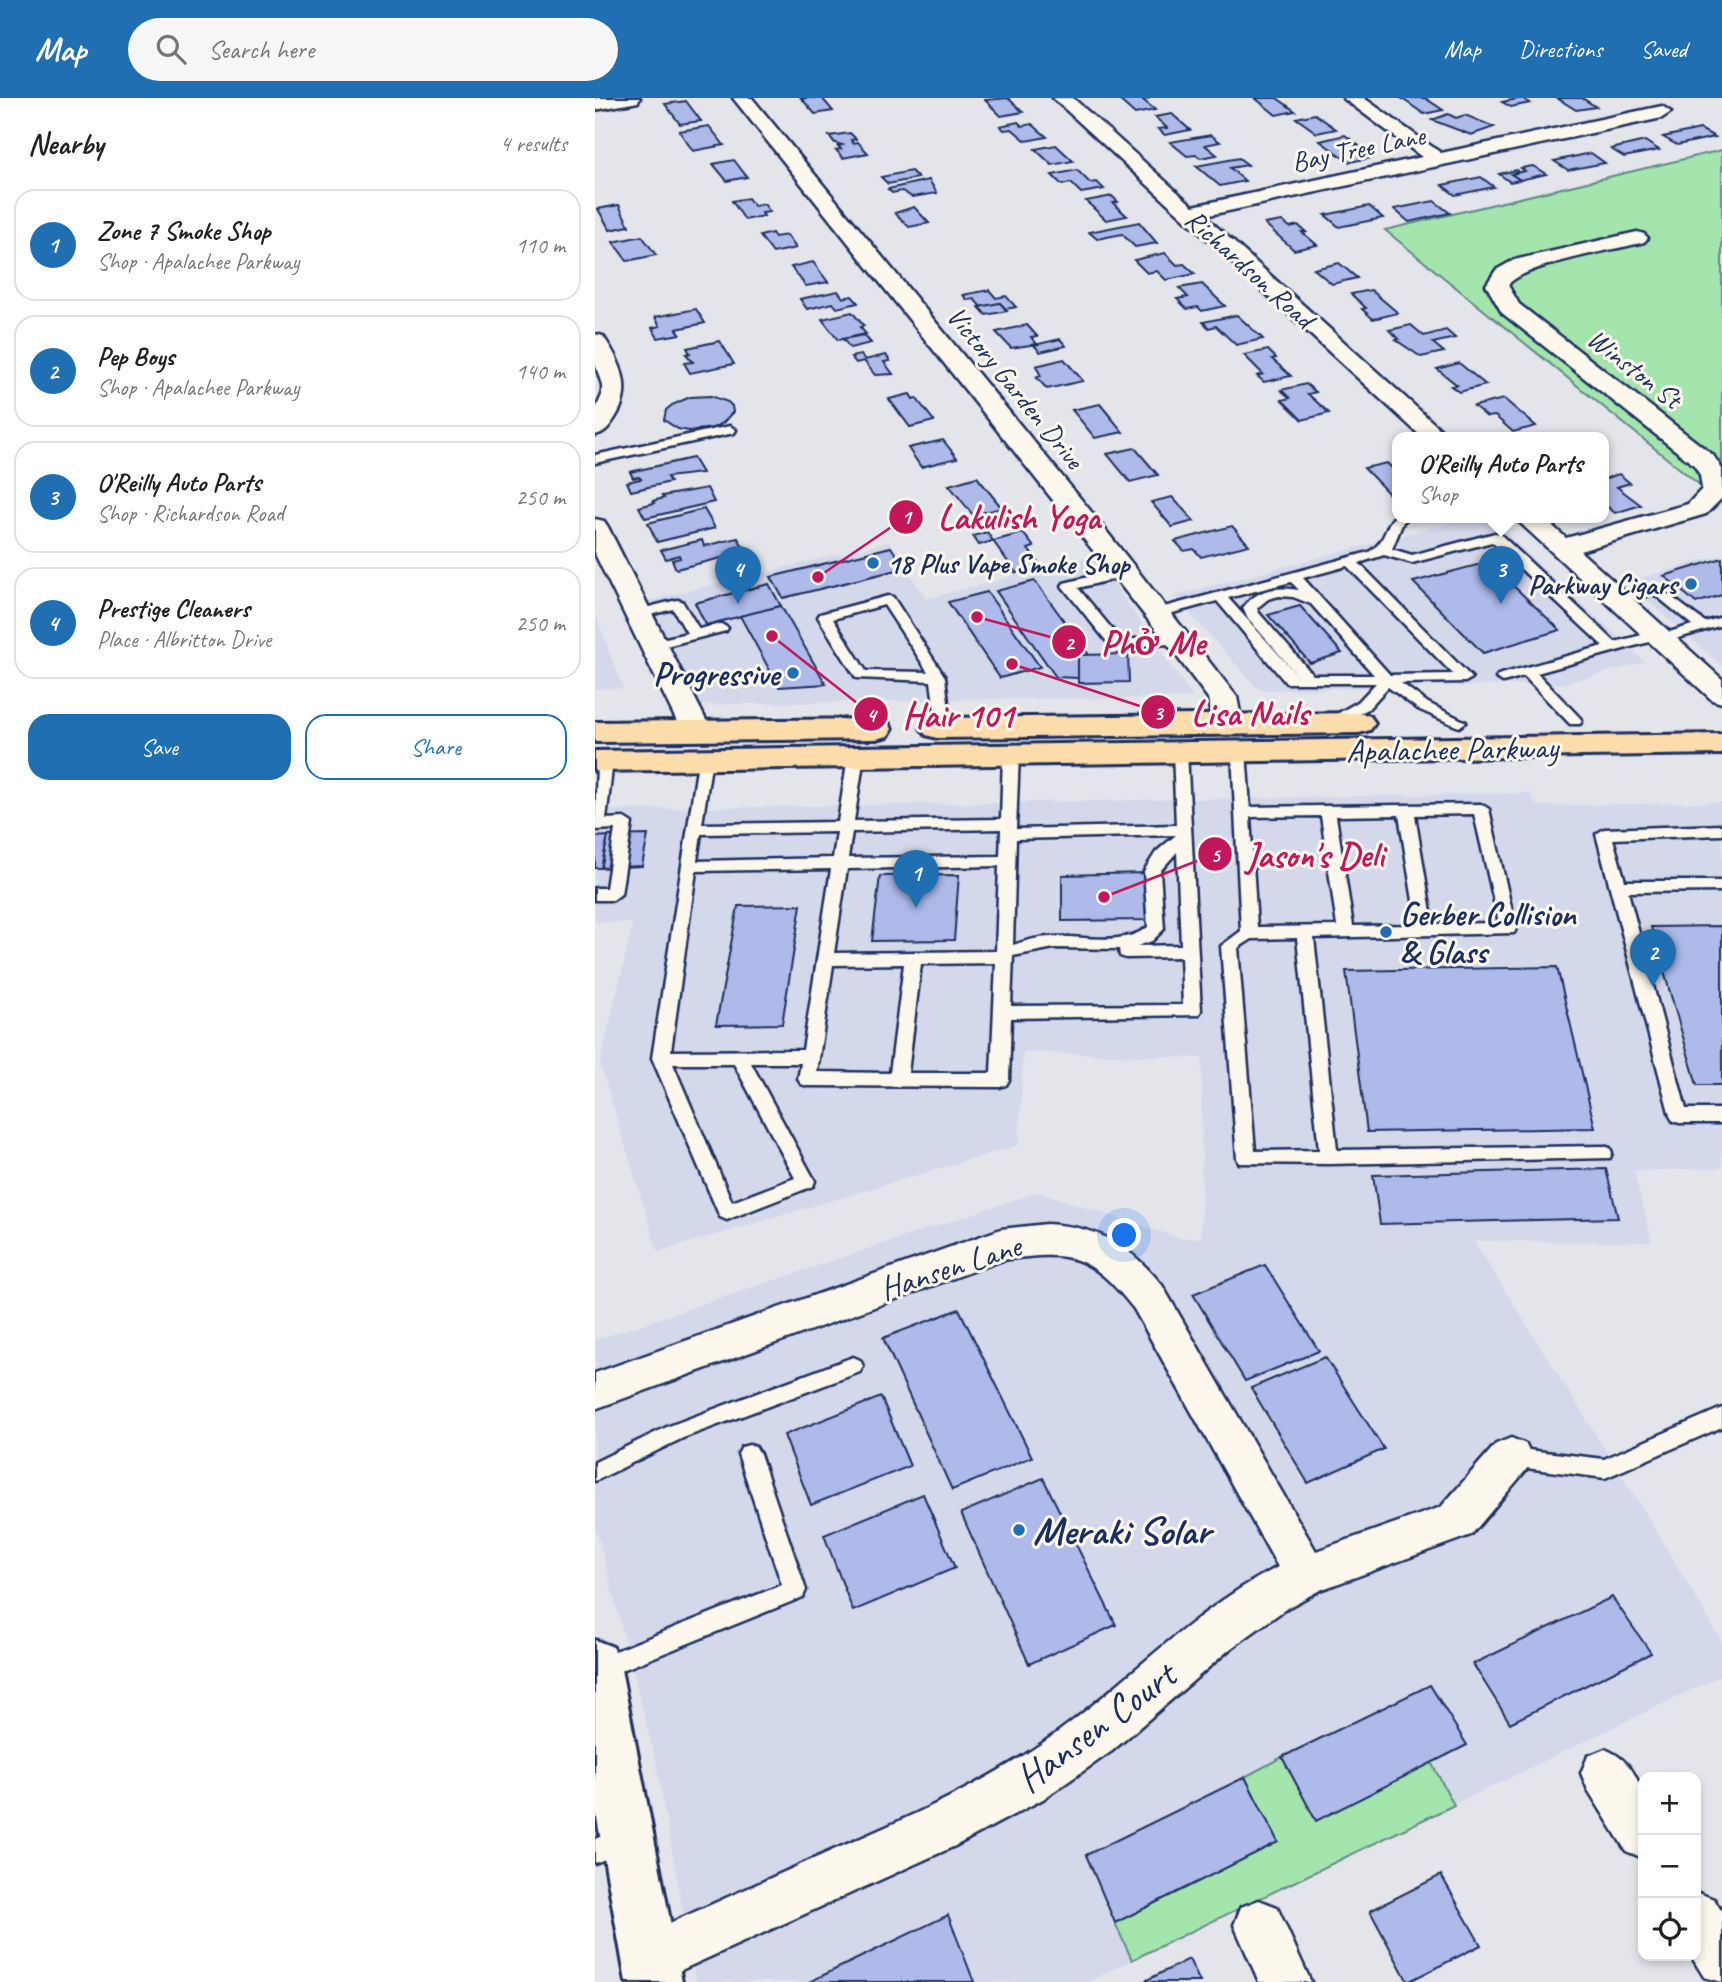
<!DOCTYPE html>
<html lang="en">
<head>
<meta charset="utf-8">
<style>
	body { margin:0; font-family:Caveat,sans-serif; background:#f6f6f6; color:#222 }
	.controls { position:absolute; right:21px; bottom:21px; display:grid; overflow:hidden; border-radius:14px; box-shadow:0 4px 10px #0003 }
	.controls button { width:63px; height:63px; display:grid; place-items:center; padding:0; border:0; border-bottom:2px solid #e0e0e0; background:#fff; color:#222; font:35px sans-serif }
	.you { position:absolute; left:530px; top:1138px; width:24px; height:24px; margin:-18px; border:5px solid #fff; border-radius:50%; background:#1a73e8; box-shadow:0 0 0 10px #1a73e833 }
	.badge { display:grid; place-items:center; width:46px; height:46px; border-radius:50%; background:#1f6fb2; color:#fff; font-size:23px; font-weight:700 }
	.pin { position:absolute; translate:-50% -58px; filter:drop-shadow(0 2px 4px #0008) }
	.pin::after { content:''; position:absolute; top:37px; width:24px; height:21px; background:inherit; clip-path:polygon(0 0,100% 0,50% 100%) }
	.popup { position:absolute; left:797px; top:334px; width:217px; height:91px; box-sizing:border-box; display:grid; place-content:center; border-radius:14px; background:#fff; filter:drop-shadow(0 2px 5px #0005); font-size:23px; white-space:nowrap; color:#767676 }
	.popup b { font-size:26px; color:#222 }
	.popup::after { content:''; position:absolute; left:50%; top:100%; margin-left:-14px; border:14px solid transparent; border-top-color:#fff }
	.list { margin:0; padding:0; list-style:none }
	h2 { display:flex; justify-content:space-between; align-items:center; height:91px; margin:0; padding:0 28px; font-size:30px }
	h2 small { font-size:23px; font-weight:400; color:#767676 }
	.list li { display:grid; grid-template-columns:46px 1fr auto; gap:21px; align-items:center; box-sizing:border-box; height:112px; margin:0 14px 14px; padding:0 14px; border:2px solid #e0e0e0; border-radius:21px }
	.list b { display:block; font-size:26px; white-space:nowrap }
	.list p { margin:0; font-size:23px; white-space:nowrap; color:#767676 }
	.list em { font-size:23px; font-style:normal; color:#767676 }
	.actions { display:flex; gap:14px; padding:21px 28px }
	.actions a { flex:1; padding:16px 0; border:2px solid #1f6fb2; border-radius:21px; text-align:center; font-size:24px; color:#1f6fb2 }
	.actions .main { background:#1f6fb2; color:#fff }
	.icon { flex:none; width:38px; height:38px; fill:none; stroke:currentColor; stroke-width:2; stroke-linecap:round; stroke-linejoin:round }
	.map { position:relative; flex:none; width:1127px; height:1884px; overflow:hidden }
	header { display:flex; align-items:center; gap:42px; box-sizing:border-box; height:98px; padding:0 35px; background:#1f6fb2; color:#fff }
	header strong { font-size:33px }
	nav { display:flex; gap:38px; margin-inline-start:auto; font-size:24px }
	.search { width:490px; height:63px; background:#f6f6f6; display:flex; align-items:center; gap:18px; box-sizing:border-box; padding:0 24px; border-radius:38px; color:#767676; font-size:26px }
	main { display:flex }
	aside { flex:1; background:#fff }
	.map>svg:first-child { display:block }
</style>
</head>
<body>
<header>
<strong>Map</strong>
<div class="search"><svg class="icon" aria-label="search" viewBox="0 0 24 24"><circle cx="10" cy="10" r="6"/><path d="M15 15l6 6"/></svg>Search here</div>
<nav><a>Map</a><a>Directions</a><a>Saved</a></nav>
</header>
<main>
<aside>
<h2>Nearby<small>4 results</small></h2>
<ul class="list">
<li><span class="badge">1</span><div><b>Zone 7 Smoke Shop</b><p>Shop · Apalachee Parkway</p></div><em>110 m</em></li>
<li><span class="badge">2</span><div><b>Pep Boys</b><p>Shop · Apalachee Parkway</p></div><em>140 m</em></li>
<li><span class="badge">3</span><div><b>O'Reilly Auto Parts</b><p>Shop · Richardson Road</p></div><em>250 m</em></li>
<li><span class="badge">4</span><div><b>Prestige Cleaners</b><p>Place · Albritton Drive</p></div><em>250 m</em></li>
</ul>
<div class="actions"><a class="main">Save</a><a>Share</a></div>
</aside>
<div class="map">
<svg width="1127" height="1884" viewBox="0 0 1127 1884">
	<rect width="100%" height="100%" fill="#e4e5eb"/>
	<filter id="ink" filterUnits="userSpaceOnUse"><feTurbulence type="fractalNoise" baseFrequency=".0143" numOctaves="2"/><feDisplacementMap in="SourceGraphic" scale="14" xChannelSelector="R" yChannelSelector="G"/><feConvolveMatrix kernelMatrix="1 2 1 2 8 2 1 2 1" color-interpolation-filters="sRGB"/></filter>
	<g filter="url(#ink)">
		<g fill="#d4d8eb">
			<polygon points="873,420 894,420 1050,564 967,586 664,592 579,498"/>
			<polygon points="294,444 331,501 499,457 598,600 395,601 97,607 48,504"/>
			<polygon points="1127,457 1127,568 1031,484"/>
			<polygon points="0,515 28,590 0,591"/>
			<polygon points="935,695 941,708 1127,704 1127,1070 1039,1073 1057,1144 879,1143 1057,1426 1127,1544 1127,1577 492,1884 101,1884 60,1660 0,1426 0,1242 443,1094 585,1140 606,1140 607,960 428,954 424,1047 63,1154 5,966 38,825 0,824 0,712"/>
		</g>
		<g fill="#a4e5ae" stroke="#608a86" stroke-width="2">
			<polygon points="1127,52 1127,405 790,132"/>
			<polygon points="687,1659 721,1722 836,1664 859,1707 537,1862 520,1825 682,1744 650,1679"/>
		</g>
		<g fill="#adbaea" stroke="#1b2f5e" stroke-width="2">
			<polygon points="206,0 227,0 238,13 220,16"/>
			<polygon points="413,0 428,14 406,18 390,2"/>
			<polygon points="522,0 555,0 548,2 560,12 540,16"/>
			<polygon points="660,0 682,0 700,13 681,17"/>
			<polygon points="806,0 830,0 848,12 829,16"/>
			<polygon points="927,0 935,5 916,9 907,4"/>
			<polygon points="962,0 987,0 1001,9 981,12"/>
			<polygon points="91,3 106,23 85,26 70,6"/>
			<polygon points="577,16 595,32 570,37 563,31 572,30 560,19"/>
			<polygon points="720,16 741,31 722,35 701,20"/>
			<polygon points="853,16 861,20 870,17 899,29 876,37 837,22"/>
			<polygon points="423,24 427,28 437,26 452,39 431,43 417,31 409,32 405,28"/>
			<polygon points="114,28 129,47 98,53 84,33"/>
			<polygon points="1105,31 1120,39 1082,47 1068,39"/>
			<polygon points="255,35 261,41 256,42 258,45 263,44 273,55 248,60 241,52 246,51 243,48 247,47 240,45 234,38"/>
			<polygon points="616,37 625,44 610,47 622,57 605,60 601,57 592,58 575,44"/>
			<polygon points="750,37 763,47 760,47 777,60 754,64 725,43"/>
			<polygon points="1050,43 1064,52 1029,59 1016,51"/>
			<polygon points="461,47 478,63 457,67 440,51"/>
			<polygon points="996,55 1010,65 973,72 959,63"/>
			<polygon points="644,60 653,67 635,70 650,83 625,88 601,68"/>
			<polygon points="139,62 152,79 132,83 118,66"/>
			<polygon points="938,68 951,76 925,82 916,76 930,73 926,70"/>
			<polygon points="482,72 495,85 502,84 509,91 486,95 476,85 467,87 457,77"/>
			<polygon points="921,72 923,74 916,76 925,82 915,84 904,76"/>
			<polygon points="316,73 323,80 293,86 286,79"/>
			<polygon points="886,79 899,89 860,97 847,87"/>
			<polygon points="334,82 342,95 317,99 307,93 297,95 293,91"/>
			<polygon points="517,98 523,104 518,105 532,118 511,122 491,103"/>
			<polygon points="153,100 159,108 169,106 175,114 167,115 169,118 150,122 137,103"/>
			<polygon points="839,103 855,115 814,124 799,111"/>
			<polygon points="24,107 34,128 15,132 3,111"/>
			<polygon points="774,108 788,120 744,129 730,117"/>
			<polygon points="319,109 334,125 314,129 300,115"/>
			<polygon points="687,123 695,129 703,127 711,134 707,134 722,147 699,152 670,126"/>
			<polygon points="544,124 562,145 540,149 527,136 502,141 494,134"/>
			<polygon points="177,135 180,139 192,137 201,150 178,155 165,138"/>
			<polygon points="47,138 61,157 32,163 18,144"/>
			<polygon points="570,155 582,167 589,166 600,176 571,182 562,173 552,175 539,162"/>
			<polygon points="218,164 233,184 211,188 196,169"/>
			<polygon points="744,165 762,180 737,186 719,171"/>
			<polygon points="607,186 630,208 607,213 603,209 592,211 582,201 593,199 584,190"/>
			<polygon points="394,192 401,200 411,198 421,209 411,211 405,205 386,209 379,201 372,202 368,197"/>
			<polygon points="776,192 803,215 778,221 767,211 771,210 756,196"/>
			<polygon points="243,193 248,200 257,198 263,205 242,210 238,205 212,211 205,201"/>
			<polygon points="405,205 412,213 391,217 384,209"/>
			<polygon points="101,211 110,225 82,231 85,236 63,240 57,230 65,228 60,219"/>
			<polygon points="257,214 269,228 265,229 271,236 243,242 227,221"/>
			<polygon points="642,217 668,241 641,247 621,228 614,230 608,224"/>
			<polygon points="432,227 442,238 436,239 442,246 416,250 401,234"/>
			<polygon points="816,227 829,238 851,232 860,240 838,245 849,254 826,259 801,242 804,241 794,232"/>
			<polygon points="269,237 276,245 255,250 248,241"/>
			<polygon points="465,241 471,248 445,254 439,247"/>
			<polygon points="125,243 139,266 95,275 89,265 98,264 91,256 95,255 92,250"/>
			<polygon points="673,252 681,260 677,261 696,278 669,284 662,278 668,276 649,257"/>
			<polygon points="266,257 270,262 291,257 295,263 289,264 298,276 280,277 269,263 261,265 256,259"/>
			<polygon points="469,261 488,283 452,291 441,279 446,278 441,268"/>
			<polygon points="864,265 891,287 864,294 856,288 862,287 842,271"/>
			<polygon points="711,286 721,294 713,296 734,315 707,322 687,302 695,300 686,292"/>
			<polygon points="315,296 318,301 321,300 339,323 315,329 294,301"/>
			<polygon points="116,298 133,304 137,308 138,314 128,325 118,330 94,333 83,331 69,322 71,312 77,307 95,299"/>
			<polygon points="909,301 941,328 918,334 900,318 892,319 879,308"/>
			<polygon points="505,306 528,334 500,340 477,312"/>
			<polygon points="348,342 362,360 326,369 313,350"/>
			<polygon points="540,350 563,377 535,384 512,356"/>
			<polygon points="98,360 107,375 72,379 75,384 36,393 32,384 46,381 44,379 38,380 35,374"/>
			<polygon points="792,365 803,376 803,394 794,396 769,370"/>
			<polygon points="1024,376 1035,385 1022,389 1046,407 1020,415 1009,406 1009,381"/>
			<polygon points="382,379 407,410 378,417 354,387"/>
			<polygon points="112,390 119,404 50,420 44,409 59,405 58,403 69,400 67,398"/>
			<polygon points="577,399 599,423 577,429 556,404"/>
			<polygon points="109,411 120,430 62,444 53,425"/>
			<polygon points="637,428 654,447 606,459 599,451 589,453 580,443"/>
			<polygon points="392,434 398,443 428,435 439,449 433,451 446,468 421,475 398,443 384,447 378,438"/>
			<polygon points="143,440 151,454 81,471 77,462 85,460 84,457 71,461 66,452 107,442 109,448"/>
			<polygon points="296,449 310,470 188,500 176,479"/>
			<polygon points="1127,460 1127,497 1101,505 1069,478"/>
			<polygon points="893,464 965,532 888,555 818,484"/>
			<polygon points="440,483 494,557 483,557 483,580 461,579 401,493"/>
			<polygon points="174,486 186,508 111,527 100,505"/>
			<polygon points="392,494 445,569 405,580 353,504"/>
			<polygon points="186,508 231,586 184,589 145,518"/>
			<polygon points="705,508 747,555 715,565 673,517"/>
			<polygon points="533,556 534,584 483,585 483,557"/>
			<polygon points="53,737 47,768 6,770 13,738"/>
			<polygon points="13,738 6,770 0,770 0,739"/>
			<polygon points="550,775 551,822 467,823 467,777"/>
			<polygon points="364,777 359,842 277,843 285,778"/>
			<polygon points="206,807 187,926 121,927 143,808"/>
			<polygon points="1127,828 1127,987 1102,987 1056,829"/>
			<polygon points="962,869 1000,1030 772,1034 751,873"/>
			<polygon points="1011,1071 1023,1120 785,1126 778,1077"/>
			<polygon points="670,1167 724,1253 650,1283 598,1196"/>
			<polygon points="364,1211 437,1359 357,1392 288,1240"/>
			<polygon points="730,1259 789,1351 713,1385 656,1290"/>
			<polygon points="286,1299 315,1368 216,1407 189,1337"/>
			<polygon points="448,1380 521,1527 434,1566 366,1415"/>
			<polygon points="328,1396 360,1470 258,1513 229,1437"/>
			<polygon points="1017,1499 1056,1555 915,1625 878,1566"/>
			<polygon points="835,1587 872,1647 721,1723 687,1659"/>
			<polygon points="650,1679 683,1744 520,1825 491,1757"/>
			<polygon points="846,1777 886,1847 813,1884 775,1813"/>
			<polygon points="353,1817 379,1884 214,1884"/>
			<polygon points="594,1861 605,1884 548,1884"/>
		</g>
		<g fill="none" stroke-linecap="round" stroke-linejoin="round">
			<g stroke="#1b2f5e" stroke-width="5">
				<g id="service">
					<polygon points="135,328 141,332 139,335 0,365 0,357"/>
					<path d="M803 417V420H813L808 424 797 451 817 457 900 435 905 436 1020 544 1062 533 1068 536 1097 527 1059 496 1022 505 1015 501 1044 489 1062 488 1110 524 1127 519V527L1067 545 1061 542 942 575 985 620 987 623 985 626H975L929 578 908 584 901 580 903 577 1008 548 897 444 817 465 789 457 764 465 877 580 870 584 806 585 833 605 871 624 864 629 859 627 823 611 793 589 773 611 738 629 733 627 731 624 733 621 763 604 781 585H691L622 503 563 519 556 515 558 512 774 454C794 442 789 423 803 417ZM752 468 858 576 795 577 708 480ZM696 484 704 492C681 488 662 491 648 510L652 519 703 578 633 500ZM684 498 698 499 716 506 779 577H718L664 515 662 510 673 501Z"/>
					<polygon points="530,470 537,474 535,477 483,490 526,542 584,538 589,539 589,545 517,550 467,488 469,485"/>
					<path d="M293 498 298 499 350 579 356 630 354 633 349 635 342 630 336 583 261 580 223 519 225 516ZM289 507 333 574 271 573 238 521Z"/>
					<polygon points="82,502 87,503 104,531 126,526 133,530 131,533 59,551 54,550 54,544 92,535 78,511 43,520 36,516 38,513"/>
					<path d="M644 648 651 653 655 709 886 706 894 711 921 831 919 835 719 840 742 1052 1008 1048 1015 1050 1017 1055 1015 1060 734 1066 644 1065 642 1060 626 848 646 833 637 653ZM879 716 904 825 838 826 820 717ZM804 717 822 827 758 828 741 718ZM726 718 742 828 662 829 655 719ZM702 840 724 1052 660 1053 643 850 657 841Z"/>
					<path d="M585 649 592 654 606 913 603 917 416 920 414 982 411 987 405 989 212 988 206 986 203 981 206 965H156L220 1083 218 1088 139 1119 132 1122 125 1119 57 960 104 658 109 656 117 661 107 726 243 724 253 658 261 653 269 658 259 723 406 721 408 656 416 651 424 656 421 731 581 727 578 654ZM406 731 405 758 253 760 257 734ZM242 734 238 760 102 763 106 736ZM581 737 561 754 549 773 553 829C527 849 486 837 456 839 443 839 430 843 418 847L421 741ZM582 754 586 847 542 848 557 843 569 831 565 773ZM404 768 401 853 239 855 252 771ZM236 771 208 952 76 953 101 773ZM459 850 524 851 525 858 531 860 586 859 588 907 416 908 418 858ZM401 865 396 975H313L326 866ZM309 866 295 975 222 974 238 867ZM78 966H139L200 1080 137 1104Z"/>
					<polygon points="10,658 18,663 11,721 29,720 37,725 26,796 18,802 0,802 0,790 11,790 20,731 0,732 2,663"/>
					<polygon points="1127,727 1127,737 1018,741 1030,783 1127,783 1127,793 1033,794 1091,1011 1127,1011 1127,1025 1084,1025 1078,1023 1075,1018 1001,736 1009,731"/>
					<polygon points="258,1259 265,1262 268,1268 265,1274 88,1340 0,1383 0,1364 74,1328"/>
					<polygon points="1127,1310 1127,1329 1010,1380 916,1368 909,1366 905,1359 909,1352 916,1350 1009,1361"/>
					<polygon points="154,1347 161,1349 165,1356 211,1492 208,1499 0,1583 0,1561 187,1487 143,1356 147,1349"/>
					<polygon points="29,1729 38,1732 41,1741 38,1750 0,1765 0,1741"/>
				</g>
			</g>
			<g stroke="#1b2f5e" stroke-width="5">
				<g id="minor">
					<polygon points="0,0 45,0 43,4 0,12"/>
					<polygon points="138,0 157,0 494,411 642,599 647,625 642,631 632,634 622,631 617,625 613,600 574,548"/>
					<polygon points="458,0 478,0 598,108 827,59 748,0 769,0 846,55 1067,8 1076,14 1067,20 610,118 855,340 828,340"/>
					<path d="M1042 134 1049 136 1053 140 1049 144C1021 152 928 166 913 187L924 206 1118 357 1127 371V400L1111 416 985 453 1127 581V605L1117 602 920 420H949L971 440 1093 406 1107 391 1105 377 1099 367 907 215 891 187 901 172 919 162Z"/>
					<path d="M0 236 8 238C26 264 39 292 20 320 14 329 10 335 0 337V313L7 297V287L0 265Z"/>
					<polygon points="0,421 9,423 13,429 116,632 111,638 101,641 91,638 86,632 0,456"/>
					<path d="M452 1126C505 1129 534 1147 567 1187L721 1453 846 1409 901 1346 916 1340 931 1346 937 1359 931 1372 876 1437 725 1492 692 1510 635 1551 517 1653 448 1701 360 1748 73 1878 59 1884 37 1878 30 1860 37 1842C103 1812 170 1783 236 1753 296 1727 357 1701 413 1667 510 1611 583 1519 683 1469L539 1211C495 1156 476 1152 408 1162L0 1311V1275L406 1131Z"/>
					<path d="M1010 1651C1056 1670 1050 1719 1048 1760L1031 1753 993 1692 986 1675 993 1658Z"/>
					<polygon points="1101,1794 1119,1801 1127,1814 1127,1884 1109,1879 1096,1858 1101,1858"/>
					<polygon points="664,1802 682,1809 716,1884 664,1884 639,1827 646,1809"/>
				</g>
			</g>
			<g stroke="#1b2f5e" stroke-width="6">
				<polygon id="tertiary" points="0,1542 18,1549 25,1566 87,1884 31,1884 0,1709"/>
			</g>
			<g stroke="#1b2f5e" stroke-width="6">
				<g id="primary">
					<polygon points="764,615 775,618 780,625 775,632 764,635 342,640 331,637 326,630 331,623 342,620"/>
					<polygon points="281,621 293,624 297,631 293,638 281,641 0,644 0,624"/>
					<polygon points="1127,636 1127,656 0,673 0,653"/>
				</g>
			</g>
			<use href="#service" fill="#fbf7ec" fill-rule="evenodd"/>
			<use href="#minor" fill="#fbf7ec" fill-rule="evenodd"/>
			<use href="#tertiary" fill="#fbf7ec" fill-rule="evenodd"/>
			<use href="#primary" fill="#fddcac" fill-rule="evenodd"/>
		</g>
	</g>
	<g fill="#1f6fb2" stroke="#fbf7ec" stroke-width="2.5">
		<circle cx="278" cy="465" r="7"/>
		<circle cx="1096" cy="486" r="7"/>
		<circle cx="198" cy="575" r="7"/>
		<circle cx="791" cy="834" r="7"/>
		<circle cx="424" cy="1432" r="7"/>
	</g>
	<g text-anchor="middle" stroke-width="6" stroke-linejoin="round" paint-order="stroke">
		<g font-size="28" fill="#1b2f5e" stroke="#fbf7ec">
			<text transform="translate(763 50) rotate(-12)" y="10">Bay Tree Lane</text>
			<text transform="translate(655 170) rotate(42)" y="10">Richardson Road</text>
			<text transform="translate(1040 270) rotate(38)" y="10">Winston St</text>
			<text transform="translate(421 289) rotate(51)" y="10">Victory Garden Drive</text>
		</g>
		<g font-size="28" font-weight="bold" fill="#1b2f5e" stroke="#fbf7ec" text-anchor="start">
			<text x="292" y="475">18 Plus Vape Smoke Shop</text>
			<text x="1082" y="496" text-anchor="end">Parkway Cigars</text>
		</g>
		<g font-size="33" font-weight="bold" fill="#1b2f5e" stroke="#fbf7ec" text-anchor="end">
			<text x="184" y="587">Progressive</text>
			<text x="805" y="827" text-anchor="start">Gerber Collision<tspan x="805" dy="38">&amp; Glass</tspan></text>
		</g>
		<g font-size="33" fill="#1b2f5e" stroke="#fbf7ec">
			<text transform="translate(857 650) rotate(-1)" y="12">Apalachee Parkway</text>
			<text transform="translate(355 1168) rotate(-18)" y="12">Hansen Lane</text>
		</g>
		<g font-size="40" font-weight="bold" fill="#1b2f5e" stroke="#fbf7ec" text-anchor="start">
			<text x="438" y="1446">Meraki Solar</text>
		</g>
		<g font-size="40" fill="#1b2f5e" stroke="#fbf7ec">
			<text transform="translate(500 1628) rotate(-37)" y="14">Hansen Court</text>
		</g>
	</g>
	<path fill="none" stroke="#c2185b" stroke-width="2.5" d="M223 479L311 419M382 519L474 544M417 566L563 614M177 538L276 616M509 799L620 756"/>
	<g fill="#c2185b" stroke="#fbf7ec" stroke-width="2.5">
		<circle cx="223" cy="479" r="7"/>
		<circle cx="382" cy="519" r="7"/>
		<circle cx="417" cy="566" r="7"/>
		<circle cx="177" cy="538" r="7"/>
		<circle cx="509" cy="799" r="7"/>
		<circle cx="311" cy="419" r="18"/>
		<circle cx="474" cy="544" r="18"/>
		<circle cx="563" cy="614" r="18"/>
		<circle cx="276" cy="616" r="18"/>
		<circle cx="620" cy="756" r="18"/>
	</g>
	<g font-size="21" text-anchor="middle" font-weight="bold" fill="#fff">
		<text x="311" y="426">1</text>
		<text x="474" y="552">2</text>
		<text x="563" y="622">3</text>
		<text x="276" y="624">4</text>
		<text x="620" y="764">5</text>
	</g>
	<g font-size="35" text-anchor="middle" font-weight="bold" fill="#c2185b" stroke="#fbf7ec" stroke-width="6" stroke-linejoin="round" paint-order="stroke">
		<text x="424" y="431">Lakulish Yoga</text>
		<text x="558" y="557">Phở Me</text>
		<text x="655" y="627">Lisa Nails</text>
		<text x="363" y="629">Hair 101</text>
		<text x="720" y="769">Jason's Deli</text>
	</g>
</svg>
<div class="controls">
<button>+</button>
<button>−</button>
<button><svg class="icon" aria-label="locate" viewBox="0 0 24 24"><circle cx="12" cy="12" r="6"/><path d="M12 2v4M12 18v4M2 12h4M18 12h4"/></svg></button>
</div>
<div class="you"></div>
<div class="pin badge" style="left:321px;top:810px">1</div>
<div class="pin badge" style="left:1058px;top:889px">2</div>
<div class="pin badge" style="left:906px;top:506px">3</div>
<div class="popup"><b>O'Reilly Auto Parts</b>Shop</div>
<div class="pin badge" style="left:143px;top:506px">4</div>
</div>
</main>
</body>
</html>
